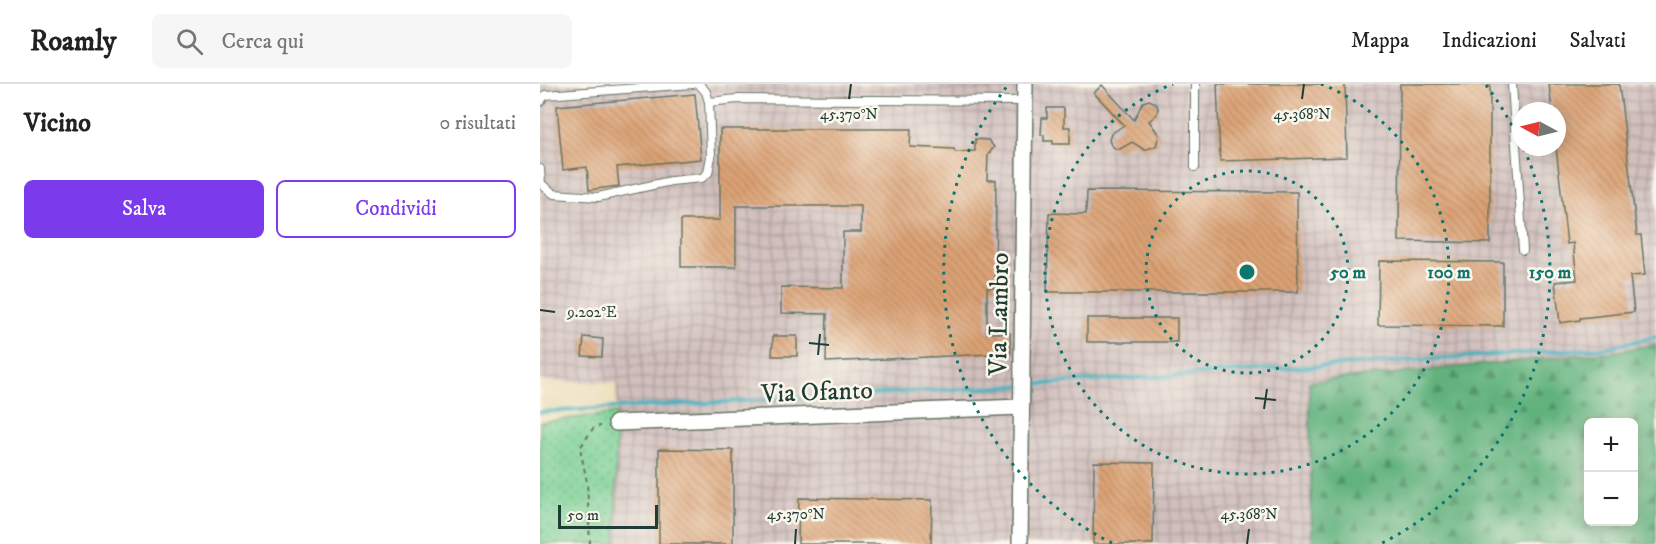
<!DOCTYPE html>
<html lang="it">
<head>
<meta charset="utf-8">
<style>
	body { margin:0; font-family:"IM FELL DW Pica",serif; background:#f6f6f6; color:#222 }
	.controls { position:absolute; right:18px; bottom:18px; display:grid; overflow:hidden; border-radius:9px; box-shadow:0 3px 15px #0003 }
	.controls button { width:54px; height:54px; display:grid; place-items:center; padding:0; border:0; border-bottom:2px solid #e0e0e0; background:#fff; color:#222; font:30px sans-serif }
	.compass { position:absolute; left:972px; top:18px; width:54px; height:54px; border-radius:50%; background:#fff; box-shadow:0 3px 15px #0003; rotate:277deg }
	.scale { position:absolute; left:18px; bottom:15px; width:100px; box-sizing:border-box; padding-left:6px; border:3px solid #1f3d34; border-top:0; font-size:16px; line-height:21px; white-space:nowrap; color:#1f3d34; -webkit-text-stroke:4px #fbf7ec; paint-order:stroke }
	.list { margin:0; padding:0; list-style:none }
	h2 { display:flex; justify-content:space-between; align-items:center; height:78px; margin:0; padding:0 24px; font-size:26px }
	h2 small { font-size:20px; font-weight:400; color:#767676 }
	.actions { display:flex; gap:12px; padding:18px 24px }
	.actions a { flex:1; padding:14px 0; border:2px solid #7c3aed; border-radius:9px; text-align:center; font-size:21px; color:#7c3aed }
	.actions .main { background:#7c3aed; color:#fff }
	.icon { flex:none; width:33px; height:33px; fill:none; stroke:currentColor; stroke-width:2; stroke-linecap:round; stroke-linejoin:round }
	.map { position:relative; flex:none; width:1116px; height:460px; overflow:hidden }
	header { display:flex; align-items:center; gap:36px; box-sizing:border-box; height:84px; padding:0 30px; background:#fff; border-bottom:2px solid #e0e0e0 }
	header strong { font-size:28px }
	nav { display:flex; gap:33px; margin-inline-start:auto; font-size:21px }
	.search { width:420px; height:54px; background:#f6f6f6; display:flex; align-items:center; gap:15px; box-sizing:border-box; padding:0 21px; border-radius:9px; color:#767676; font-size:22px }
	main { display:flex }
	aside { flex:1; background:#fff }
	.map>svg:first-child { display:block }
</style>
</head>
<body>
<header>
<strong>Roamly</strong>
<div class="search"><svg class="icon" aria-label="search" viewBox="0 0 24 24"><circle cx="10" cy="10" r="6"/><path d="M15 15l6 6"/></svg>Cerca qui</div>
<nav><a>Mappa</a><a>Indicazioni</a><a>Salvati</a></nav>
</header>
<main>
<aside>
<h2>Vicino<small>0 risultati</small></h2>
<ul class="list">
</ul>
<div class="actions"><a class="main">Salva</a><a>Condividi</a></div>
</aside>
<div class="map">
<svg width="1116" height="460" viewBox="0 0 1116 460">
	<defs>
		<pattern id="industrial-grid" width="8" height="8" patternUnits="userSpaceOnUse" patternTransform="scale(1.5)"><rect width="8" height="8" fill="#d1bfbd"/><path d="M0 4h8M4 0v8" fill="none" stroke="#a99c9a"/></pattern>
		<pattern id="grass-dots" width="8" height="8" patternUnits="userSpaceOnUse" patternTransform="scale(1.5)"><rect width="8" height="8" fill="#78cf94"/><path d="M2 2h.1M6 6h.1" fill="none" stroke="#62a97a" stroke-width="1.8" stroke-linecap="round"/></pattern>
		<pattern id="forest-firs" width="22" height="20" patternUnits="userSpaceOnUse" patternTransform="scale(1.5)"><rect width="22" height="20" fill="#62b27e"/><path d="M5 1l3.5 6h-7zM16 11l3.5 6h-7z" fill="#509268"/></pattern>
		<pattern id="building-back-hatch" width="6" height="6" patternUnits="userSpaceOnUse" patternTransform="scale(1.5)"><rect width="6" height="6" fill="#dca275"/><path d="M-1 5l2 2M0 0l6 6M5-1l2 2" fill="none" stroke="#b28561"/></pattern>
	</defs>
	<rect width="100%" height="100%" fill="#fbf7ec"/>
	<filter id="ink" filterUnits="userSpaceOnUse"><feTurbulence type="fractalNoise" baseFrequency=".0167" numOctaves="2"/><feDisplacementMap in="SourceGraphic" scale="12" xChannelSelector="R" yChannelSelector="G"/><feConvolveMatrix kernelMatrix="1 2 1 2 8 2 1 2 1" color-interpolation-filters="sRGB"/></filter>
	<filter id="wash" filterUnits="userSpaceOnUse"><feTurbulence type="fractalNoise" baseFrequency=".008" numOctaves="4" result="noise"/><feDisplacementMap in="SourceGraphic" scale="24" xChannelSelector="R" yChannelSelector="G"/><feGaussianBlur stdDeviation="1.35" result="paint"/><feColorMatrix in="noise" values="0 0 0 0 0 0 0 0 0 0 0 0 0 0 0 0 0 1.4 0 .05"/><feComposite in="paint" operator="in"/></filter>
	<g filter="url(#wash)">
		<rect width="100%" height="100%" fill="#ebdeba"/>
		<path fill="url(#industrial-grid)" fill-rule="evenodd" d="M0 0H1116V260L1079 267 769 298 772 460H76V299L0 297ZM981 27H1017V63H981Z"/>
		<polygon fill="url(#grass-dots)" stroke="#4c8664" stroke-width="1.5" points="76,329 76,460 0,460 0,338"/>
		<path fill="url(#forest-firs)" stroke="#407859" stroke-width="1.5" fill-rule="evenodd" d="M1116 260V460H772L769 298 1079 267ZM1048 338H1094V438H1048Z"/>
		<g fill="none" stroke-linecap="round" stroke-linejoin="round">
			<g stroke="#43b1bf" stroke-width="4">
				<polyline points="486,301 1064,264 1116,253"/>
				<polyline points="0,328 479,302"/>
			</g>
		</g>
		<g id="blocks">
			<g fill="url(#building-back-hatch)">
				<polygon points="677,0 805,0 807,73 680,77"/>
				<polygon points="860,0 950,0 950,159 859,157"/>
				<polygon points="1009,0 1079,0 1097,151 1101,151 1105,191 1090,192 1094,228 1040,234 1040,236 1020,239 1015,198 1037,196 1033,159 1027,160 1016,63 1017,27 1012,27"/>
				<polygon points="562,1 594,36 603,18 609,16 616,19 618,24 617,30 609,37 619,51 616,62 605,66 592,58 580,65 576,65 571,61 569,56 571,50 584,41 554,9"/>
				<polygon points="155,10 161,75 77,83 79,102 49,106 47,83 23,86 17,22"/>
				<polygon points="507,24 524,24 524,43 530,43 530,60 513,60 513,57 504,57 504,51 501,51 502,34 507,34"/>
				<polygon points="180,45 371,45 370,63 414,65 415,68 435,67 435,55 448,56 454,63 448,71 447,96 456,96 455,204 447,204 447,249 470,249 471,269 286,278 287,230 241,229 241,203 303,204 303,148 321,148 321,122 196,122 196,183 141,183 141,136 180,136"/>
				<polygon points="547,107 757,108 758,208 507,208 509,129 546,130"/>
				<polygon points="839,177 963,178 963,242 838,241"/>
				<rect x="547" y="234" width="90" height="24"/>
				<polygon points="233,252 257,252 257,272 232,272"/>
				<polygon points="44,253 63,255 62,273 42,272"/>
				<polygon points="119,365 193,366 193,460 119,460"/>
				<polygon points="554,378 614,379 613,460 553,460"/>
				<polygon points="259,414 392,416 391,460 258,460"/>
			</g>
		</g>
	</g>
	<g filter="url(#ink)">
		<use href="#blocks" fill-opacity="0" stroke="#667563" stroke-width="1.5"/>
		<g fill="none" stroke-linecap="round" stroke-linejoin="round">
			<g stroke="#667563" stroke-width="10">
				<g id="lane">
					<polyline points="655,0 655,83"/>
					<polyline points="972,0 983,166"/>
					<polyline points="0,18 5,11 153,0"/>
					<polyline points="169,18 197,15 484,17"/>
					<polyline points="0,85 1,100 14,110 58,113 131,97 162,94 168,89 171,72 169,18 166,8 159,0"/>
				</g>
			</g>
			<g stroke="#667563" stroke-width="18">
				<g id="street">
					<polyline points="76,339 481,323"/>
					<polyline points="480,460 485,0"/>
				</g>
			</g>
			<polyline stroke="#667563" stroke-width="2" stroke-dasharray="4.5 4.5" stroke-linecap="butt" points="50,460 47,398 40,364 54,343 61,342"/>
			<use href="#lane" stroke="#fff" stroke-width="8"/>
			<use href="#street" stroke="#fff" stroke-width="15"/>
		</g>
	</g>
	<path fill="none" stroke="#1f3d34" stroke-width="2" d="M309 15 311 0M762 15 764 0M0 226 15 228M269 259 289 261M278 271 280 250M715 314 736 316M724 325 727 305M255 460 256 445M707 460 709 445"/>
	<g fill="none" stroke="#0f766e" stroke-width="3" stroke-dasharray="3 6">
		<circle cx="707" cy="188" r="101"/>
		<path d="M781 0A202 202 0 1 1 633 0"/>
		<path d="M572 459A303 303 0 0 1 468 1M946 1A303 303 0 0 1 980 58M984 65A303 303 0 0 1 842 459"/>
	</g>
	<g text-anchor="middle" stroke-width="5" stroke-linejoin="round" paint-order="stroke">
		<g font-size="26" fill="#1f3d34" stroke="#fbf7ec">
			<text transform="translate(458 230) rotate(-89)" y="9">Via Lambro</text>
			<text transform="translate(277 307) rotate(-2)" y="9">Via Ofanto</text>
		</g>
	</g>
	<g font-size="15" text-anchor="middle" fill="#1f3d34" stroke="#fbf7ec" stroke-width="5" stroke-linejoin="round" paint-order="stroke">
		<text x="309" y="35">45.370°N</text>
		<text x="762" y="35">45.368°N</text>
		<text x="52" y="233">9.202°E</text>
		<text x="256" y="435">45.370°N</text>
		<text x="709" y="435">45.368°N</text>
	</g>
	<circle cx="707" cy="188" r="9" fill="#0f766e" stroke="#fbf7ec" stroke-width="3"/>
	<g font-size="18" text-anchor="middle" font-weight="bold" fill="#0f766e" stroke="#fbf7ec" stroke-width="5" stroke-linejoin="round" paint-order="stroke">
		<text x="808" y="194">50 m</text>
		<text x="909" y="194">100 m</text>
		<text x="1010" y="194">150 m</text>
	</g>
</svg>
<div class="controls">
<button>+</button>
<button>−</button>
</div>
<svg class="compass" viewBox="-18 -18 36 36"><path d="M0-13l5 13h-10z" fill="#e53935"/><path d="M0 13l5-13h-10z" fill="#767676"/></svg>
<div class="scale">50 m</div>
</div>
</main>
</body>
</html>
